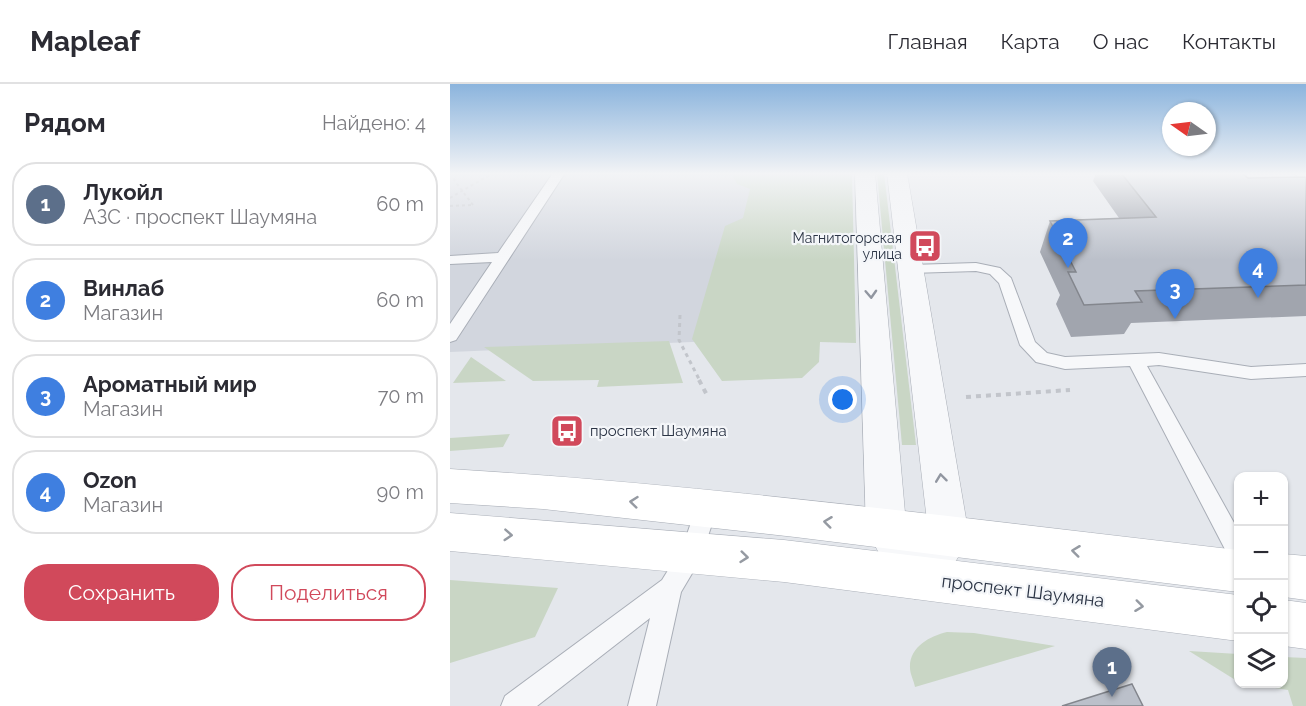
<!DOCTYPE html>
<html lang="ru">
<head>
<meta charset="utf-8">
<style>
	body { margin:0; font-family:Raleway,sans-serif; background:#f7f7f7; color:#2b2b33 }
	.controls { position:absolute; right:18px; bottom:18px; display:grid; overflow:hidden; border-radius:12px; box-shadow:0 2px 4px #0004 }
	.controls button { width:54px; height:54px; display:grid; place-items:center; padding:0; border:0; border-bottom:2px solid #e1e1e2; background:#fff; color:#2b2b33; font:30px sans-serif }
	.compass { position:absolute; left:712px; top:18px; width:54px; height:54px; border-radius:50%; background:#fff; box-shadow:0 2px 4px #0004; rotate:284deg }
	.you { position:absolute; left:393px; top:316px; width:21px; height:21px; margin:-15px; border:4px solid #fff; border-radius:50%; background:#1a73e8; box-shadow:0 0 0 9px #1a73e833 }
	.badge { display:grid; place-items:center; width:39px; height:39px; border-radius:50%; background:#d1495b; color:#fff; font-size:20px; font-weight:700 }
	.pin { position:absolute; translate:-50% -50px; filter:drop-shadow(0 2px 3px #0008) }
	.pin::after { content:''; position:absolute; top:32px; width:21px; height:18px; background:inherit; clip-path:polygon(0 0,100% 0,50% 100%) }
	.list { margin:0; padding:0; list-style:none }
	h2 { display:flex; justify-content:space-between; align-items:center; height:78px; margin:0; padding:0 24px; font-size:26px }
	h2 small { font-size:20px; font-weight:400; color:#7c7c81 }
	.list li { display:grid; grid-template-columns:39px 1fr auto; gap:18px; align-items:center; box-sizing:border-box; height:84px; margin:0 12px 12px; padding:0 12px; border:2px solid #e1e1e2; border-radius:24px }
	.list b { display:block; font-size:22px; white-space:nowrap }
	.list p { margin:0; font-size:20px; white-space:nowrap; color:#7c7c81 }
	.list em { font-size:20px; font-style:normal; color:#7c7c81 }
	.actions { display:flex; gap:12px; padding:18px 24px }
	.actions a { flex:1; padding:14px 0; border:2px solid #d1495b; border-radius:24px; text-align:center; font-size:21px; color:#d1495b }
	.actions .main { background:#d1495b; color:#fff }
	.icon { flex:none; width:33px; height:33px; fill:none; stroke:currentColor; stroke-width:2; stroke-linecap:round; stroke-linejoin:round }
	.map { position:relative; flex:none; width:856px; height:622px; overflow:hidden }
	header { display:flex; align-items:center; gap:36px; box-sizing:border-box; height:84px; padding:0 30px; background:#fff; border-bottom:2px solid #e1e1e2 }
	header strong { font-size:28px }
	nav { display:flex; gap:33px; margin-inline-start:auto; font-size:21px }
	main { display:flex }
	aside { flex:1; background:#fff }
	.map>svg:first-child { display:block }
</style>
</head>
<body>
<header>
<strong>Mapleaf</strong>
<nav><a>Главная</a><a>Карта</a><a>О нас</a><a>Контакты</a></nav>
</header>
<main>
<aside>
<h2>Рядом<small>Найдено: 4</small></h2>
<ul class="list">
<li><span class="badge" style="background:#5c6f8a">1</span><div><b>Лукойл</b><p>АЗС · проспект Шаумяна</p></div><em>60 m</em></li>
<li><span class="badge" style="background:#3f7fe0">2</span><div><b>Винлаб</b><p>Магазин</p></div><em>60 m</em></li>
<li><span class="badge" style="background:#3f7fe0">3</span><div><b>Ароматный мир</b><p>Магазин</p></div><em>70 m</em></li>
<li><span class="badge" style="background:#3f7fe0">4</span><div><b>Ozon</b><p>Магазин</p></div><em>90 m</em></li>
</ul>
<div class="actions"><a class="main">Сохранить</a><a>Поделиться</a></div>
</aside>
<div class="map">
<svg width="856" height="622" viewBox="0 0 856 622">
	<rect width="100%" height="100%" fill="#e4e7ec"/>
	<polygon fill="#d2d6de" points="0,89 325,89 291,256 0,268"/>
	<g fill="#c9d6c5">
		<polygon points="285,89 402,90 406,259 370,258 369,278 352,294 272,297 242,255 275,142 293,134 300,105 287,100 284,94"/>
		<polygon points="427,89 434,89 466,361 452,361"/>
		<polygon points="219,257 233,299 147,303 149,296 83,297 34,263"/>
		<polygon points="21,273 56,297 3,299"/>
		<polygon points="60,350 53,363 0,367 0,354"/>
		<polygon points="0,496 108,504 85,553 0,579"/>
		<path d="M497 548 524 549 605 562 465 603C464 597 460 590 460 584 459 563 480 552 497 548Z"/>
		<polygon points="739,567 788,570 788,597 787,597"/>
		<polygon points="834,573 856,574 856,622 843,622 838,606 800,600 834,600"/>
	</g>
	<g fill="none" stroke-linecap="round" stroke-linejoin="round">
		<g stroke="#a9aeb7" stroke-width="2">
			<g id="lane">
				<polygon points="103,89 115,89 6,256 0,258 0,240 42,178 0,180 0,172 48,169"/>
				<polygon points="843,89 856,89 856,97"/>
				<polygon points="526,179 550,184 561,194 585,258 597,269 615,273 709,269 801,283 856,280 856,292 801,295 709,281 697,282 788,446 788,478 780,475 680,282 615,285 586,278 570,261 549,199 540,190 526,187 461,189 454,185 461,181"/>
				<polygon points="256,415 264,418 267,425 250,476 231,508 206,622 178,622 200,534 87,622 51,622 55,612 212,496 233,462 248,418"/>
			</g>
		</g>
		<g stroke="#a9aeb7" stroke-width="1">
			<path id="street" d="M405 89H425L456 440 467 458 478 446 437 89H457L519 452C509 476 489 505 465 515L450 508 416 445Z"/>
		</g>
		<g stroke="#a9aeb7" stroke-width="1">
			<g id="secondary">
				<path d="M0 385C263 401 526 436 788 466V508L345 453 93 425 0 419Z"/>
				<polygon points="0,429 334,456 788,511 788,557 334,498 0,467"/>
				<polygon points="834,470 856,472 856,516 834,513"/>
				<polygon points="834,516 856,519 856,565 834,562"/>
			</g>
		</g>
		<g stroke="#c2c5cb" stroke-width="2" stroke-dasharray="3 3" stroke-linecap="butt">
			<polyline points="7,89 4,96 23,121"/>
			<polyline points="0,114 43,89"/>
			<polyline points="0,122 23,121"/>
		</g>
		<polyline stroke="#c2c5cb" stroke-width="3" stroke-dasharray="4 4" stroke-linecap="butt" points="230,231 229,256 250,297"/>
		<g stroke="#c2c5cb" stroke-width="4" stroke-dasharray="5 5" stroke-linecap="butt">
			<polyline points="249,296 258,313"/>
			<polyline points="516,313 620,306"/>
		</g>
		<use href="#lane" fill="#f7f8fa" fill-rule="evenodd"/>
		<use href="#street" fill="#f7f8fa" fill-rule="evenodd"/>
		<use href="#secondary" fill="#fff" fill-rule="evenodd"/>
	</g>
	<polygon fill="#a1a5ae" points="646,89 792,89 798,94 856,93 856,232 681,239 674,250 621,253 606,220 610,211 590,168 600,137 669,134 643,97"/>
	<g fill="#bbc0ca" stroke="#83868d" stroke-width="1.5">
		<polygon points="671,89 792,89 798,94 856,93 856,201 685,207 692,218 634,221 618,188 626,188 600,137 706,133"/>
		<polygon points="682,600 693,622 612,622"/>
	</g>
	<defs><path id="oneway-chevron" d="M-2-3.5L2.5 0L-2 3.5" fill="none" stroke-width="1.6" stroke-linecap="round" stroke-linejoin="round" transform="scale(1.5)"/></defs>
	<g stroke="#9196a0">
		<use href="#oneway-chevron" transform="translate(421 210) rotate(87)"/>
		<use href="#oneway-chevron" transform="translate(491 394) rotate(-97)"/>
	</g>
	<g stroke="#959aa2">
		<use href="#oneway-chevron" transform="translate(184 418) rotate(-174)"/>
		<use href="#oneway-chevron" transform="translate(378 438) rotate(-173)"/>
		<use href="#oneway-chevron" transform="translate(58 451) rotate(4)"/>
		<use href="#oneway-chevron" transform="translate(626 467) rotate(-173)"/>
		<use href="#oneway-chevron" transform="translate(294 473) rotate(6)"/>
		<use href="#oneway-chevron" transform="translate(689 522) rotate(7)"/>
	</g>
	<linearGradient id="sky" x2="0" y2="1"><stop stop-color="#8bb4dd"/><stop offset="0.51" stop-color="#f3f4f6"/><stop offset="1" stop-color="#f3f4f6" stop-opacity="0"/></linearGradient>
	<rect width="856" height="176" fill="url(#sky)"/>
	<defs>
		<g id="bus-square" transform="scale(1.725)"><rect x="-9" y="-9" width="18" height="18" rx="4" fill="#d1495b" stroke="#f4f6f9"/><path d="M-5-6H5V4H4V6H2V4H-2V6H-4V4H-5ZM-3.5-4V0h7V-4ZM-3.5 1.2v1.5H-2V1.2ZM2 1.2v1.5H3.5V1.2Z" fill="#fff"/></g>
	</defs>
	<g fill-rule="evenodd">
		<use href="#bus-square" x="475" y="162"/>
		<use href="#bus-square" x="117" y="347"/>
	</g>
	<g text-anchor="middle" stroke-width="4.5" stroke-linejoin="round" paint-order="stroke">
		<g font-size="14" fill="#2b3445" stroke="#f4f6f9" text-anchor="end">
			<text x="452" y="159">Магнитогорская<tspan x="452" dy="16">улица</tspan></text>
		</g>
		<g font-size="15" fill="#2b3445" stroke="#f4f6f9" text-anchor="start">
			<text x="140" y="352">проспект Шаумяна</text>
		</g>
		<g font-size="18" fill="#2b3445" stroke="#f4f6f9">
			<text transform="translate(573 507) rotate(7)" y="6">проспект Шаумяна</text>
		</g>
	</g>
</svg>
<div class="controls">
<button>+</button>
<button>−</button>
<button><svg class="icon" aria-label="locate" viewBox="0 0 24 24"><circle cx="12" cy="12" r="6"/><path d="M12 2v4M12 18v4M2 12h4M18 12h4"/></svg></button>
<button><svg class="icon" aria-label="layers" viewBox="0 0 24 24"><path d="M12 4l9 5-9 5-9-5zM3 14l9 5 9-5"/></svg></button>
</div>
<svg class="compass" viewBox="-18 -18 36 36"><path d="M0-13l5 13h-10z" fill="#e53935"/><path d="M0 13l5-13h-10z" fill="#7c7c81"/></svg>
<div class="you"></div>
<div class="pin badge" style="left:662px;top:613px;background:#5c6f8a">1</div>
<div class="pin badge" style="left:618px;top:184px;background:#3f7fe0">2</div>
<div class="pin badge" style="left:725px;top:235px;background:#3f7fe0">3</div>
<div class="pin badge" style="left:808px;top:214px;background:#3f7fe0">4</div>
</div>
</main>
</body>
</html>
